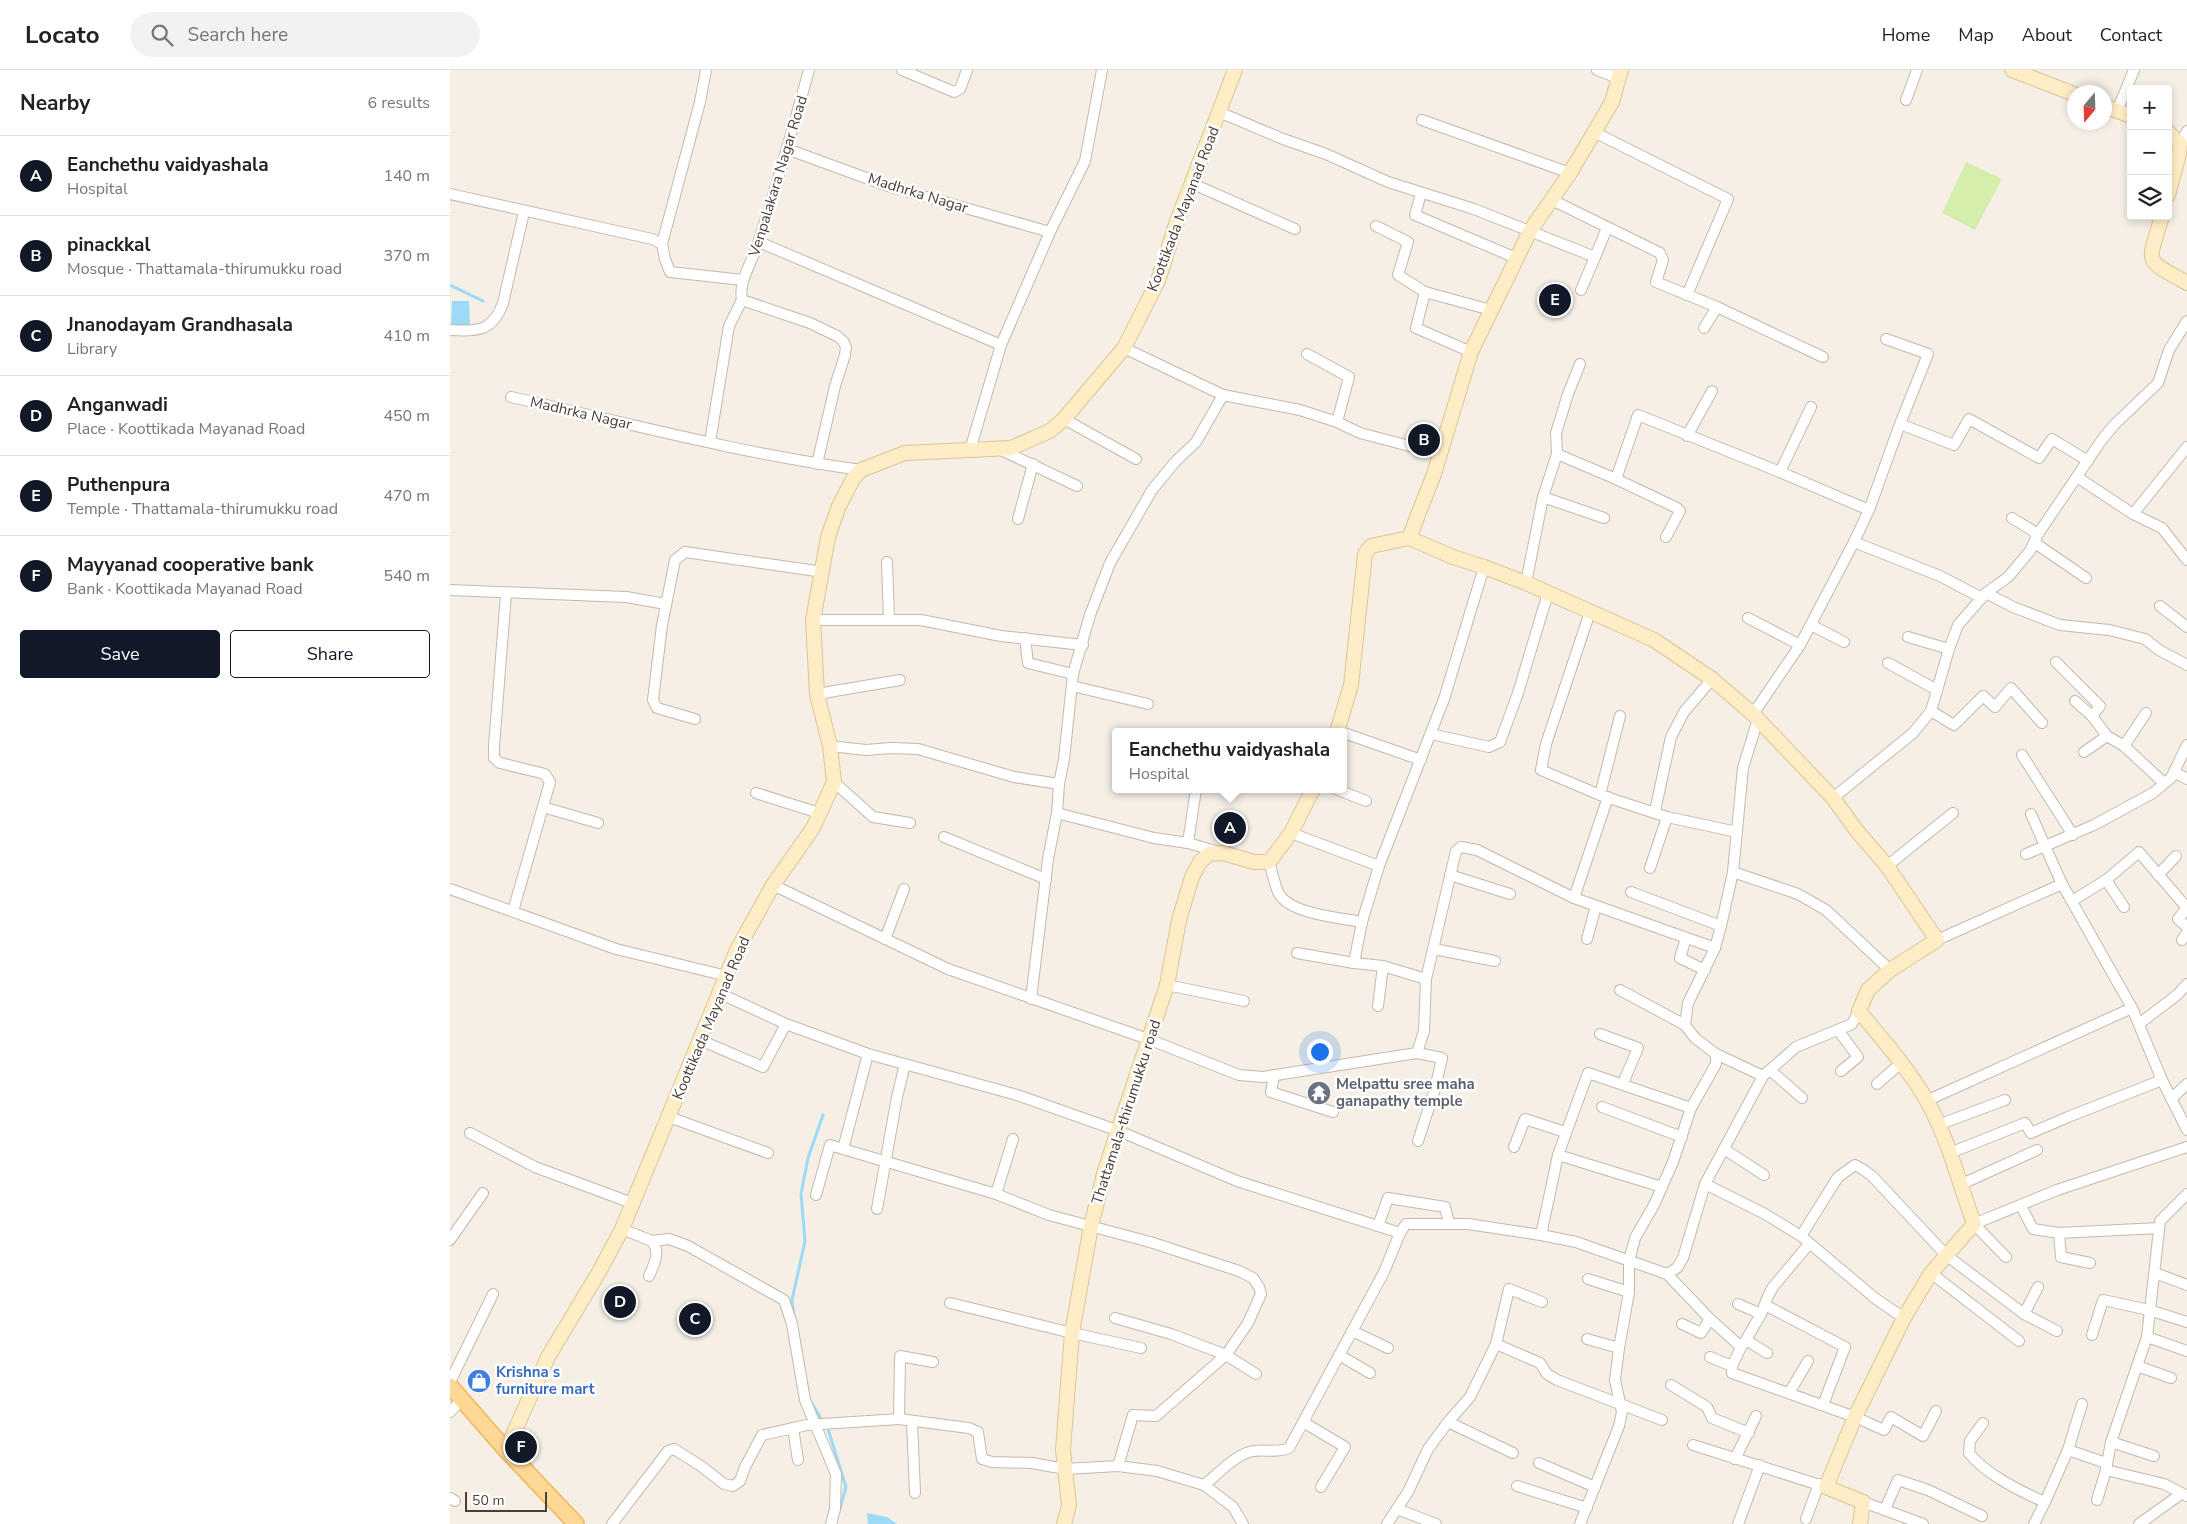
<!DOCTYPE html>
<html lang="en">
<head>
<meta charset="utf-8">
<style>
	body { margin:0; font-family:"Nunito Sans",sans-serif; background:#f2f2f2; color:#222 }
	.controls { position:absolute; right:15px; top:15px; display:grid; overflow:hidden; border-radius:5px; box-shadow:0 2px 8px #0003 }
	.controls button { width:45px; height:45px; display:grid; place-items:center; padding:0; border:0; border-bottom:1px solid #e0e0e0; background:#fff; color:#222; font:25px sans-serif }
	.compass { position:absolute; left:1617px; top:15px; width:45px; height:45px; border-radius:50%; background:#fff; box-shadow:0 2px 8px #0003; rotate:199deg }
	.scale { position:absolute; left:15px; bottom:12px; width:82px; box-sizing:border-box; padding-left:5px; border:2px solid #493f35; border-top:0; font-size:14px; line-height:18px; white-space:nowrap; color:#493f35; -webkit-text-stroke:4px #fff; paint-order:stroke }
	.you { position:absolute; left:869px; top:981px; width:18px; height:18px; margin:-12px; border:4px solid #fff; border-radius:50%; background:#1a73e8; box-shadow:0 0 0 8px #1a73e833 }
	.badge { display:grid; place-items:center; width:32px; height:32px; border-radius:50%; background:#111827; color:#fff; font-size:16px; font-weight:700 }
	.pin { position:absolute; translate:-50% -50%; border:2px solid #fff; box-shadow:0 1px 5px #0006 }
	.popup { position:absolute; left:662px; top:658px; width:235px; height:65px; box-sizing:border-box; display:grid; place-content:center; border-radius:5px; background:#fff; filter:drop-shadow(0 1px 4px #0005); font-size:16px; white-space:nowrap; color:#767676 }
	.popup b { font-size:19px; color:#222 }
	.popup::after { content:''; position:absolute; left:50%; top:100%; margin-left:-10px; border:10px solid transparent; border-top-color:#fff }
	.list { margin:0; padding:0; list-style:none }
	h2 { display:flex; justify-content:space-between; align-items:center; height:65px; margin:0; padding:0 20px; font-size:21px }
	h2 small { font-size:16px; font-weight:400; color:#767676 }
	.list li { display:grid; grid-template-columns:32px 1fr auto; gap:15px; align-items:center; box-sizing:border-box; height:80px; padding:0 20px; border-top:1px solid #e0e0e0 }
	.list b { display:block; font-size:19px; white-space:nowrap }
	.list p { margin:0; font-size:16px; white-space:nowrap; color:#767676 }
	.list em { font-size:16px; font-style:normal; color:#767676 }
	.actions { display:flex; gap:10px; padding:15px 20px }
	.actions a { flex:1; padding:11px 0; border:1px solid #111827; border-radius:5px; text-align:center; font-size:18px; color:#111827 }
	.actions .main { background:#111827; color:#fff }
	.icon { flex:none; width:28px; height:28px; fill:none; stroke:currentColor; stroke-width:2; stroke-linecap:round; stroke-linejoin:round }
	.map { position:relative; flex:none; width:1737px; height:1454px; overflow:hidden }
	header { display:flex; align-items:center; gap:30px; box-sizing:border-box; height:70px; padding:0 25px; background:#fff; border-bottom:1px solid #e0e0e0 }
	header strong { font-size:24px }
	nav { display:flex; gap:28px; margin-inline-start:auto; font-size:18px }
	.search { width:350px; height:45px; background:#f2f2f2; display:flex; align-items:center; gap:12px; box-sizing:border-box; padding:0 18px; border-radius:28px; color:#767676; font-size:19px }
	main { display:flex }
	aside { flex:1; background:#fff }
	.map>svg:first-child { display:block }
</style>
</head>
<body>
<header>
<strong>Locato</strong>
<div class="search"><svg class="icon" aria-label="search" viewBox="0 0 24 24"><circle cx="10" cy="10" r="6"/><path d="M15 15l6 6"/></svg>Search here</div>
<nav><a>Home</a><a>Map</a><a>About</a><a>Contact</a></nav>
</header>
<main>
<aside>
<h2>Nearby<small>6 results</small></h2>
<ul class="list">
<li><span class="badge">A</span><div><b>Eanchethu vaidyashala</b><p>Hospital</p></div><em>140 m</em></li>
<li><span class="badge">B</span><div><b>pinackkal</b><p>Mosque · Thattamala-thirumukku road</p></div><em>370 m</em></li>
<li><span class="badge">C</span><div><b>Jnanodayam Grandhasala</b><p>Library</p></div><em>410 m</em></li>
<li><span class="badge">D</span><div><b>Anganwadi</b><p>Place · Koottikada Mayanad Road</p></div><em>450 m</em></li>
<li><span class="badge">E</span><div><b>Puthenpura</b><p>Temple · Thattamala-thirumukku road</p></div><em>470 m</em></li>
<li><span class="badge">F</span><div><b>Mayyanad cooperative bank</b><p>Bank · Koottikada Mayanad Road</p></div><em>540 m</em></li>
</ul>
<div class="actions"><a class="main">Save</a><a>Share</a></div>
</aside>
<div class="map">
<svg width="1737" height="1454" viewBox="0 0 1737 1454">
	<rect width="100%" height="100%" fill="#f5efe6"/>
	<polygon fill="#d5eeab" points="1516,92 1552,109 1525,160 1492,143"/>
	<g fill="#9cdaf8">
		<polygon points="2,231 19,231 20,256 1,257"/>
		<polygon points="417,1443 437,1447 447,1454 418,1454"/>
	</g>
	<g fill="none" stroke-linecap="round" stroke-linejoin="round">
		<g stroke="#9cdaf8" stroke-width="3">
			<polyline points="0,215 33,231"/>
			<polyline points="344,1247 342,1230 355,1171 351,1124 358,1088 373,1045"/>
			<polyline points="361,1332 373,1352"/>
			<polyline points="378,1359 396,1417 389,1442"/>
		</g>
		<g stroke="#c4b9ab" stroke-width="12">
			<g id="street">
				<path d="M359 0C343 58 327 116 308 173 303 191 288 211 292 230L360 253 387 266 393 271 396 277 395 285 385 316 367 394"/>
				<polyline points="452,0 504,22 510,19 517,0"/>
				<polyline points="1147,0 1168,8"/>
				<polyline points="1456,30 1467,0"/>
				<polyline points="1667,41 1684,0"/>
				<polyline points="769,42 833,69 876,84 938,112 1024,139 1145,187 1131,220"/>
				<polyline points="972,50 1120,103"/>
				<polyline points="1144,62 1278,129 1237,225"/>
				<polyline points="1730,74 1737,61"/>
				<polyline points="337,79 438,116 600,162"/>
				<polyline points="741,113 845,159"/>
				<polyline points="971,123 965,145 1066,188"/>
				<polyline points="0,124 202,169 212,174 215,189 220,202 293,210"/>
				<polyline points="1102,130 1210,183 1213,190 1206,212 1267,237 1373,287"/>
				<polyline points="926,156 958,172 948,205 975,222 966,258 1021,282"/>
				<polyline points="309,172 551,275"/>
				<polyline points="212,174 250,32 256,0"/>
				<polyline points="1145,187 1157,158"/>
				<polyline points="975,222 1041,240"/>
				<polyline points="1254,258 1267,237"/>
				<path d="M0 260C28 262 43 261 53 233L74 142"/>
				<polyline points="674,278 773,325 850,340 887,352 910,363 990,384"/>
				<polyline points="857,284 899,307 887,352"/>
				<path d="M61 327C177 353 293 384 411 400"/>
				<polyline points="614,349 686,389"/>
				<polyline points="1450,354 1504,375 1519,349 1589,388 1602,369 1638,391"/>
				<polyline points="1237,366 1262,321"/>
				<polyline points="260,372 279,256 292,230"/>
				<polyline points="549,379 627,416"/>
				<polyline points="520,380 551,275 600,162 635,91 652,0"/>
				<polyline points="1107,384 1166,409 1188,345 1330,402 1419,440"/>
				<polyline points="1330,402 1361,337"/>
				<polyline points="1627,407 1683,444 1712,458 1737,490"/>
				<polyline points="1166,409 1227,438 1230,441 1216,467"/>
				<polyline points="1093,427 1154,448"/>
				<polyline points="1683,444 1737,377"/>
				<polyline points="1562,448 1588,464"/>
				<polyline points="568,449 583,394"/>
				<polyline points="1404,472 1490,506 1532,528"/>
				<polyline points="1585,473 1636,508"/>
				<polyline points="437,492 439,549"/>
				<polyline points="1076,513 1093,427 1107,384 1106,363 1118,324 1130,294"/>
				<polyline points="0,520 176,527 216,534"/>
				<polyline points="1536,523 1563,537 1610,555 1659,560 1695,569 1709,580 1737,595"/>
				<polyline points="56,524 44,676 44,688 50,693 95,704 100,712 63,841"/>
				<polyline points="1710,536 1737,557"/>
				<polyline points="1140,542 1096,674 1091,700 1150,725 1217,747 1287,762"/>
				<polyline points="1298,548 1350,575"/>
				<polyline points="363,550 471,550 551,566 633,575"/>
				<polyline points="1361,555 1394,572"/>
				<polyline points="1458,567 1499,579"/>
				<polyline points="575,568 578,593 623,604"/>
				<polyline points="1606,592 1650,636 1642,646"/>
				<polyline points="1438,593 1487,620"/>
				<polyline points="622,616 698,634"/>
				<polyline points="367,624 450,610"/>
				<polyline points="1625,631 1642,646 1657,666 1674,676 1714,713"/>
				<polyline points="1481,641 1504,655 1533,626 1545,637 1561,618 1592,653"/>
				<polyline points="1303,644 1350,575 1404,472 1419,440 1450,354 1478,284 1436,269"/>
				<polyline points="245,649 207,638 203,630 212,555 225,490 235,482 373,502"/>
				<polyline points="894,663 971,690"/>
				<polyline points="981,664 1039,677 1050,672 1068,623 1098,523"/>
				<polyline points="380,676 416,680 441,678 468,679 564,707 609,714"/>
				<polyline points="1674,676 1696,643"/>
				<polyline points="1634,682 1657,666"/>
				<polyline points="1572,685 1623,765"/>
				<polyline points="1724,702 1737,709"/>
				<polyline points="384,712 423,747 460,753"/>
				<polyline points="886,719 916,731"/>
				<polyline points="306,723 369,743"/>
				<polyline points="1150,725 1170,646"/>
				<polyline points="1383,728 1463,663 1481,641 1499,579 1508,555 1536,523 1558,507 1580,481 1588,464 1651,371 1664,355 1708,313 1719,280 1737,251"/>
				<polyline points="93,737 148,753"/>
				<polyline points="1205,741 1221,667 1234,642 1262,609"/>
				<polyline points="607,743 704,768 738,773 769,782"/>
				<polyline points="841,763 929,796"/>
				<polyline points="494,767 596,809"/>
				<polyline points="738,773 746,719"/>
				<polyline points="1576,784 1595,776 1581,744"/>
				<path d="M819 792C822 801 824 812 828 822 838 844 890 848 912 852"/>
				<polyline points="1437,796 1503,743"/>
				<polyline points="1200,798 1217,747"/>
				<polyline points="1283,802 1348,824 1376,840 1440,900"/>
				<polyline points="1000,805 1060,824"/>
				<polyline points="1708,805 1726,786"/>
				<polyline points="1656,810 1674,837"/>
				<polyline points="1612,814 1595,776 1644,755 1703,723 1721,708 1737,675"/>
				<polyline points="323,815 498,899 698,969 789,1005 813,1007 967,983 974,961 976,909 1006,781 1011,777 1027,780 1124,828 1265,878"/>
				<polyline points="0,819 166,879 277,906"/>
				<polyline points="1181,822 1271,856"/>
				<polyline points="1124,828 1158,727"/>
				<polyline points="1622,831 1656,810 1689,782 1737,838 1728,849 1737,857"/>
				<polyline points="1236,868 1230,888 1255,900"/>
				<polyline points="435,869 454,819"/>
				<polyline points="1137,869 1146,836"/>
				<polyline points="1487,870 1612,814 1682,938 1712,1010 1737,1060"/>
				<polyline points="1732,870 1737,863"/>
				<polyline points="984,879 1045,891"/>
				<polyline points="847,883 904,893 912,852 929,796 994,629 1034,497"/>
				<polyline points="904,893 933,896 976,909"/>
				<polyline points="717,915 794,931"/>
				<polyline points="1170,920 1235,955"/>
				<polyline points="269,923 336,954 418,984 567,1025 669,1061 787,1111 950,1163"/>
				<polyline points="581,929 598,789 607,743 609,714 614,689 623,604 640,545 660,493 702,420 725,392 746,372 773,325"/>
				<polyline points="928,936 933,896"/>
				<polyline points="1689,954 1727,925 1737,914"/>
				<polyline points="1388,960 1408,987 1391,1001"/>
				<polyline points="1150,964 1188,978 1173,1013"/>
				<polyline points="250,970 313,997 336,954"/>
				<polyline points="967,983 992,988 985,1019 968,1071"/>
				<polyline points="1266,984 1313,1006"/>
				<polyline points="1320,1000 1352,1028"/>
				<polyline points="824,1005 821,1022 883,1042"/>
				<polyline points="1427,1014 1451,993"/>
				<polyline points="1721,1029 1737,1014"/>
				<polyline points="1476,1031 1682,938"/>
				<polyline points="1152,1037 1232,1067"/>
				<polyline points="219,1047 318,1083"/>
				<polyline points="1488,1055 1555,1030"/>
				<polyline points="20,1063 85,1097 182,1133"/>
				<polyline points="1064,1077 1075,1049 1115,1062"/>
				<polyline points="393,1079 546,1124 599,1145 700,1172 789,1201 803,1208 809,1217 811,1224 798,1253 776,1285 706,1346 683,1345 668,1396"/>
				<polyline points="1274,1079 1314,1105"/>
				<polyline points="1500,1083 1575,1053 1581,1063 1618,1047 1712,1010"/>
				<polyline points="1108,1085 1212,1117"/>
				<polyline points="1255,1114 1315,1144 1351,1166 1426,1229 1454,1248"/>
				<polyline points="1512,1114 1587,1080"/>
				<polyline points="546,1124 563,1069"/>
				<polyline points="366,1125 380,1075 393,1079 418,984"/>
				<polyline points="1571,1136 1583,1159 1609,1163 1611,1187 1640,1193"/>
				<polyline points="427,1139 447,1027 455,994"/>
				<polyline points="928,1156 938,1128 995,1137 999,1153"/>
				<polyline points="172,1159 202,1171 219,1169 238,1176 334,1230 342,1254 355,1330 386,1404 385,1439 381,1454"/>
				<polyline points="1609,1163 1709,1158"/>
				<polyline points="1091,1165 1108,1085 1138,1003 1241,1038"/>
				<polyline points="1351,1166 1388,1107 1405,1095 1414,1100 1423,1107 1496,1185 1574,1244 1588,1217"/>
				<polyline points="0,1170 33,1123"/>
				<polyline points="1556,1187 1524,1154 1607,1120 1737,1077"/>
				<polyline points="1481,1203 1569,1271"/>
				<polyline points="1705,1203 1737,1215"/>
				<polyline points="1217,1204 1227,1198 1233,1188 1255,1114 1313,1006 1346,977 1402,954 1409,941"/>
				<path d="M199 1206C204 1194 211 1183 202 1171"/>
				<polyline points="1138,1209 1179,1222"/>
				<polyline points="500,1233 622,1263 691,1278"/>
				<polyline points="1288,1234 1311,1244"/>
				<polyline points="1315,1235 1395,1277 1373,1335"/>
				<polyline points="1574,1244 1607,1261"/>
				<polyline points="665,1248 721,1264 776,1285 806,1304"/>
				<polyline points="1232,1254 1251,1263 1260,1249"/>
				<polyline points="902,1261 938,1278"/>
				<polyline points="1642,1265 1653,1230 1699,1240 1737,1252"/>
				<polyline points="1697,1267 1737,1281"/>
				<polyline points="1137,1269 1169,1278"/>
				<polyline points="1296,1270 1311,1244 1318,1226 1323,1217 1359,1174"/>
				<polyline points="1046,1274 1059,1219 1092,1232"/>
				<polyline points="1291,1277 1282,1296 1282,1303 1405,1347 1434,1360 1441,1347 1473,1366 1486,1341"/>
				<polyline points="889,1285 920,1303"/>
				<polyline points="1260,1287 1282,1296"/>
				<polyline points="1687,1296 1721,1308"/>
				<polyline points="0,1312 43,1224"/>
				<polyline points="1221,1315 1257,1337 1262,1348 1299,1363"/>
				<polyline points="1339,1323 1358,1291"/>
				<polyline points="0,1342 12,1329"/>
				<polyline points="449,1349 450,1286 483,1292"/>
				<polyline points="462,1351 465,1423"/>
				<polyline points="853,1352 895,1377 871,1417"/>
				<polyline points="998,1352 1063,1383"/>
				<path d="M1533 1353 1520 1371 1519 1383C1534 1403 1571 1422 1595 1432L1618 1380 1656 1393"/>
				<polyline points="343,1358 348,1390"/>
				<polyline points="1661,1372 1704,1386"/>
				<polyline points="1243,1375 1376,1417"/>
				<polyline points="1618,1380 1632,1334"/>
				<polyline points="1285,1389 1306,1346"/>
				<polyline points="1089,1393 1145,1417"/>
				<polyline points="1656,1400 1714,1414 1737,1426"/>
				<path d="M754 1415C767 1405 783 1387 799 1382 812 1378 827 1384 839 1378L934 1202 950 1163 956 1154H1018L1091 1165 1126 1172 1217 1204 1260 1249 1291 1277 1296 1270 1317 1283"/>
				<polyline points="1067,1416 1137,1438"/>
				<polyline points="0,1428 5,1431"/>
				<polyline points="1647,1430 1656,1400 1661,1372 1697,1267 1710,1151 1737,1124"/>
				<polyline points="1413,1432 1473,1454"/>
				<polyline points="947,1439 986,1454"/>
				<polyline points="1435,1439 1448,1410 1478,1420 1532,1446"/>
				<polyline points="1356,1449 1369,1414"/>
				<polyline points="162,1454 218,1381 224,1379 251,1396 274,1414 283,1416 290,1411 295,1397 312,1365 357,1355 449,1349 519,1358 528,1362 532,1389 542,1392 582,1393 615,1399 668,1396 707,1401 754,1415 783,1437 793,1454"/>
				<polyline points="937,1454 958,1422 978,1379 998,1352 1020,1327 1046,1274 1090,1293 1097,1304 1107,1310 1212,1350"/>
				<polyline points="1130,1454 1169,1356 1172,1342 1165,1310 1169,1278 1179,1222 1179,1191 1185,1168 1204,1135 1223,1092 1241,1038 1266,994 1266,984 1245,968 1235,955 1238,933 1265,878 1271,856 1283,802 1293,698 1308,649"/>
				<polyline points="1288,1454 1310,1395"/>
				<polyline points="1584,1454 1595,1432"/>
				<polyline points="1689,1454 1731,1424"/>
			</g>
		</g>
		<g stroke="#ddc493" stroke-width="16">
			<g id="secondary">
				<polyline points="1562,0 1624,24"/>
				<polyline points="1654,36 1681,46"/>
				<polyline points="1718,62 1730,74 1729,84 1718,125"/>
				<path d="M1712 146C1698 195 1692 188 1737 213"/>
				<path d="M959 468 1003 487 1034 497 1076 513 1204 570 1262 609 1303 644 1383 728 1407 761 1437 796 1487 870 1440 900 1418 920 1409 941C1432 969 1457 997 1476 1029 1498 1068 1509 1112 1524 1154L1481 1203 1454 1248 1405 1347 1376 1417 1413 1432 1410 1454"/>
				<polyline points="887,662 901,615 915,484 921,476 959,468 984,404 1021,282 1080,161 1120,103 1162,32 1171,0"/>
				<polyline points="56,1380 98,1287 149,1202 172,1159 287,880 323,815 363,758 384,712 380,676 367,624 363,550 378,467 389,436 403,409 411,400 455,383 561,378 600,361 614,349 674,278 708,211 726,154 785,0"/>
				<polyline points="614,1454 619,1435 613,1380 622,1263 641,1156 655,1100 717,915 729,850 742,807 750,792 759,784 773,783 804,792 819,792 841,763 863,719"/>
			</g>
		</g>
		<g stroke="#f0b759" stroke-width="18">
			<polyline id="primary" points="0,1316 56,1380 126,1454"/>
		</g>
		<use href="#street" stroke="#fff" stroke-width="10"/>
		<use href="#secondary" stroke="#ffedc6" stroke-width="14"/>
		<use href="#primary" stroke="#ffd895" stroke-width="15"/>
	</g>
	<defs>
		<g id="temple-disc" transform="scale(1.25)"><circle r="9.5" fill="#6b7280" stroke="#fff"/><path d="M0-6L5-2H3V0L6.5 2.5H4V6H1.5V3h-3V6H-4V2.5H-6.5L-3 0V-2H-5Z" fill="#fff"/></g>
		<g id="shop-disc" transform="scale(1.25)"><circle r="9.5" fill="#3f7fe0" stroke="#fff"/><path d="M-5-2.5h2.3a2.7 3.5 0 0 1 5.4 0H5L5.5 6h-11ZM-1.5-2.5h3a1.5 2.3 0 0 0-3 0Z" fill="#fff"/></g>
	</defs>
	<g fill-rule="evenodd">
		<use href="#temple-disc" x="869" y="1023"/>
		<use href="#shop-disc" x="29" y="1311"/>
	</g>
	<g text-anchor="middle" stroke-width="5" stroke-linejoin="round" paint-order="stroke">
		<g font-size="15" fill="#493f35" stroke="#fff">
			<text transform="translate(328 106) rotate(-73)" y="5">Venpalakara Nagar Road</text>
			<text transform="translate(468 123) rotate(17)" y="5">Madhrka Nagar</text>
			<text transform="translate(733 139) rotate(-69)" y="5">Koottikada Mayanad Road</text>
			<text transform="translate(131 343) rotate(13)" y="5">Madhrka Nagar</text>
			<text transform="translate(261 948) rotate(-67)" y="5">Koottikada Mayanad Road</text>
			<text transform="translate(676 1042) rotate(-72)" y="5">Thattamala-thirumukku road</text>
		</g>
		<g font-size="15" font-weight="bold" fill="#5b616d" stroke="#fff" text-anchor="start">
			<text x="886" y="1019">Melpattu sree maha<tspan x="886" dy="17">ganapathy temple</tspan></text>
		</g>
		<g font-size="15" font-weight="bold" fill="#366cbe" stroke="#fff" text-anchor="start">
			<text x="46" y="1307">Krishna s<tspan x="46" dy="17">furniture mart</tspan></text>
		</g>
	</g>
</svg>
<div class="controls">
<button>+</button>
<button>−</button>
<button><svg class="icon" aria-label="layers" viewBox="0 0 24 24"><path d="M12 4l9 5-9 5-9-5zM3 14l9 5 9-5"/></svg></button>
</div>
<svg class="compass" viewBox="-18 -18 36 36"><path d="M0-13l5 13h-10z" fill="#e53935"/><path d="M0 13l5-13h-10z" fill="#767676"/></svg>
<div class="scale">50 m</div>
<div class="you"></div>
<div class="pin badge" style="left:780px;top:758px">A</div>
<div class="popup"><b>Eanchethu vaidyashala</b>Hospital</div>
<div class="pin badge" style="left:974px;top:370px">B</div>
<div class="pin badge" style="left:245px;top:1249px">C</div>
<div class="pin badge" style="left:170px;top:1232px">D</div>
<div class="pin badge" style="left:1105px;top:230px">E</div>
<div class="pin badge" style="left:71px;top:1377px">F</div>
</div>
</main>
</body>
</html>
